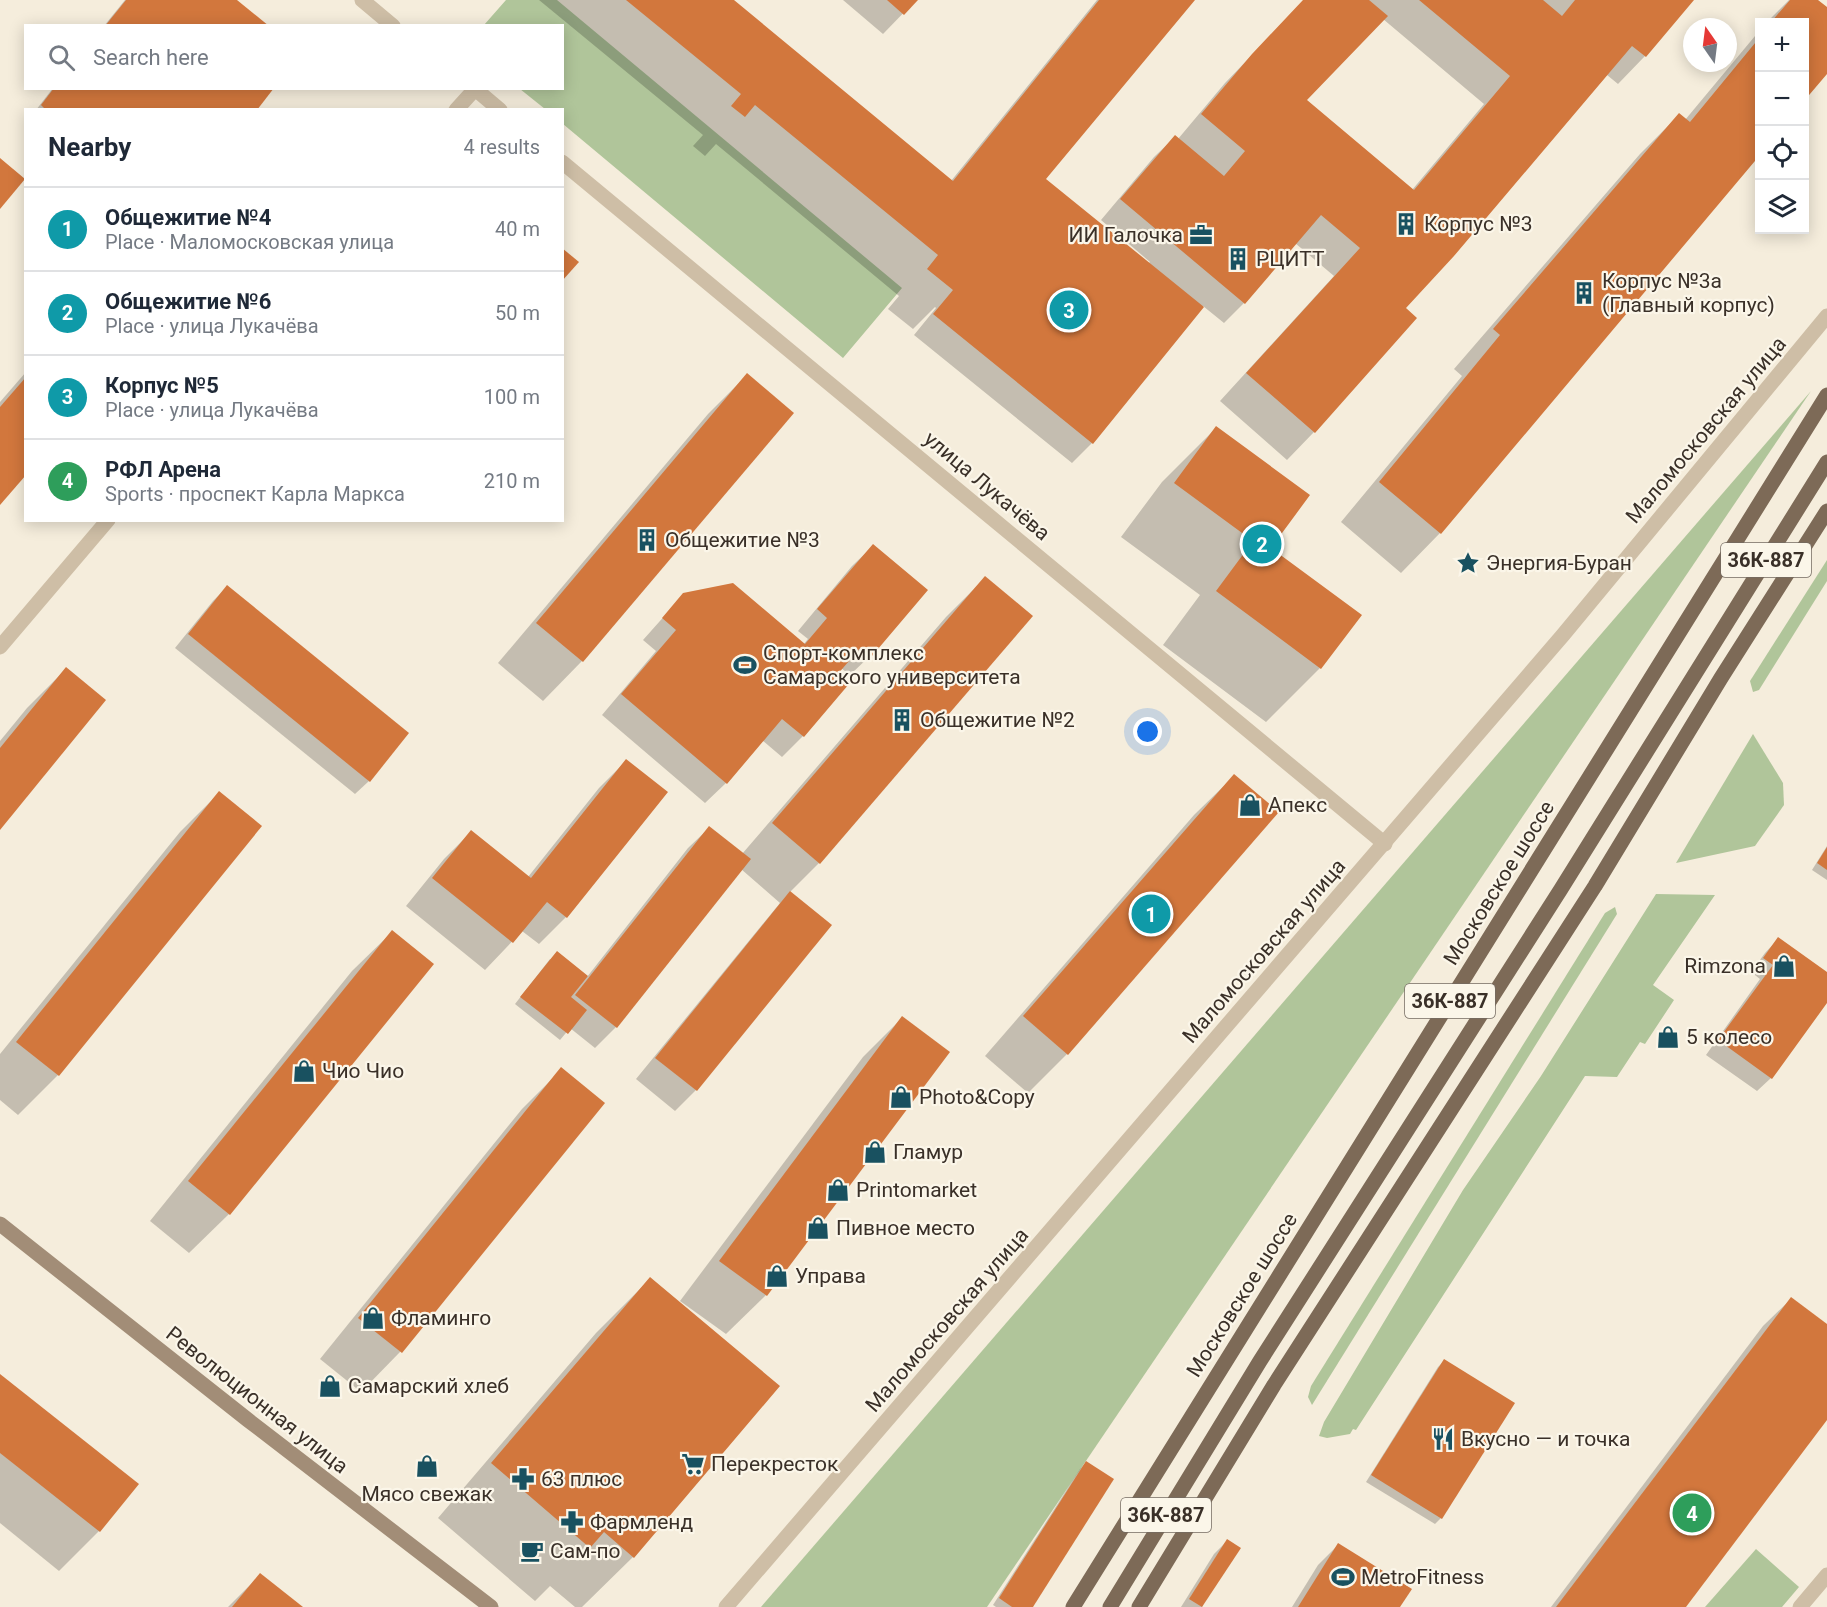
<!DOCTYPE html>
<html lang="en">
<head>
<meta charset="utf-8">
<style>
	body { margin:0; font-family:Roboto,sans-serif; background:#f6f6f7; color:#1f2937 }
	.controls { position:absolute; right:18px; top:18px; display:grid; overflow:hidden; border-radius:0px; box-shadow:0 3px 15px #0003 }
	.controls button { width:54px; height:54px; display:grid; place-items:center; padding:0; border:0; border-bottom:2px solid #e0e1e3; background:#fff; color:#1f2937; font:30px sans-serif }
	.compass { position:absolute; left:1683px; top:18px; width:54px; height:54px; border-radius:50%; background:#fff; box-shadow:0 3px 15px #0003; rotate:346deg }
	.you { position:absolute; left:1148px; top:732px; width:21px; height:21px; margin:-15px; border:4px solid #fff; border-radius:50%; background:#1a73e8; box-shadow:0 0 0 9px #1a73e833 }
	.badge { display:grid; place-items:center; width:39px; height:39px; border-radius:50%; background:#7c3aed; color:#fff; font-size:20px; font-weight:700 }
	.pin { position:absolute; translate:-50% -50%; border:3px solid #fff; box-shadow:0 2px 6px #0006 }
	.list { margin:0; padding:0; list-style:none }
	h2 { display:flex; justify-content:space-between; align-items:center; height:78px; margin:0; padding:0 24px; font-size:26px }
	h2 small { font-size:20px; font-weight:400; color:#747a83 }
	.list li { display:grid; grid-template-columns:39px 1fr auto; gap:18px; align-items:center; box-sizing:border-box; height:84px; padding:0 24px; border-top:2px solid #e0e1e3 }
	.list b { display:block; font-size:22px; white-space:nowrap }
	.list p { margin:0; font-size:20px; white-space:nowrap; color:#747a83 }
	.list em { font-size:20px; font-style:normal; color:#747a83 }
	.icon { flex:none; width:33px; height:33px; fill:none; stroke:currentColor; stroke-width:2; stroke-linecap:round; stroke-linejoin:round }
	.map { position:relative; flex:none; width:1827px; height:1607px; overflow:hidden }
	.search { position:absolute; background:#fff; box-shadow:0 3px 15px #0003; left:24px; top:24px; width:540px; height:66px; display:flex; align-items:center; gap:15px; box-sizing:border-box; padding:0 21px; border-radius:0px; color:#747a83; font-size:22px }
	.panel { position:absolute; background:#fff; box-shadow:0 3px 15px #0003; left:24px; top:108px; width:540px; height:414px; border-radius:0px }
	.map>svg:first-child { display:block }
</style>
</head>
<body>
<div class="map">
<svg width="1827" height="1607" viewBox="0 0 1827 1607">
	<rect width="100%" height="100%" fill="#f5eddc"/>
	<g fill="#b0c59a">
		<polygon points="506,0 557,0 902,288 843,358 563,124 562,110 545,109 520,89 562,88 562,26 484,25"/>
		<polygon points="1811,391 987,1607 761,1607"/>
		<polygon points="1827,560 1827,581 1759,690 1753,692 1750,681"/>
		<polygon points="1753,734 1783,783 1784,805 1755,846 1676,863"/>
		<polygon points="1656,894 1715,895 1653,985 1674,1000 1645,1044 1640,1042 1617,1077 1585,1076 1356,1430 1353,1429 1350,1434 1327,1438 1319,1436 1324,1422 1463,1190 1541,1076"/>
		<polygon points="1615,907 1617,914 1312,1405 1308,1397 1311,1386 1605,913"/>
		<polygon points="1756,1549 1799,1587 1782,1607 1705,1607"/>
	</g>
	<g fill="#0003" fill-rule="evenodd">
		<polygon points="125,0 235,0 267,26 104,26"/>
		<path d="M539 0H731L951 181 1097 0H1193L1044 179 1148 264 1150 262 1101 220 1154 157 1175 137 1178 139 1225 83 1305 0H1692L1645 56 1618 84 1607 75 1403 308 1415 318 1314 432 1287 460 1220 401 1334 276 1295 243 1244 303 1224 323 1203 306 1092 443 1072 463 914 335 936 308 935 307 913 329 888 309 899 296 716 144 705 156 693 146 703 135ZM1383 19 1484 104 1412 190 1305 100Z"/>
		<polygon points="843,0 916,0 883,34"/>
		<polygon points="1789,0 1816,0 1827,9 1827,72 1804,22 1767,22"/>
		<polygon points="1760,30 1760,153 1440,533 1401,573 1341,522 1462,376 1454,369 1640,154 1679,115 1685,120"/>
		<polygon points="53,88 272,88 255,110 36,110"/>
		<polygon points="26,372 26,473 0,503 0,402"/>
		<polygon points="747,375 582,661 543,701 498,663 708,414"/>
		<polygon points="1216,428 1320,668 1266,722 1163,645 1200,595 1121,537 1162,482"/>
		<polygon points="873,546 871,655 850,675 841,668 835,675 846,684 803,736 782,757 762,740 726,783 705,803 602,715 656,651 643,640 684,594 803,645 808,639 798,631 852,566"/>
		<polygon points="985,578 1030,617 819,863 789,893 830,926 696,1090 675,1111 636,1079 780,903 741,869 616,1027 595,1048 570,1028 560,1040 515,1004 550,959 587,977 688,848 709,828 742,854 946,617"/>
		<polygon points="227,587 369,781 355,794 175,648 213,601"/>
		<polygon points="66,669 0,828 0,741 27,708"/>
		<polygon points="626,761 566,917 539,944 522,931 485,970 406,906 444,859 471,832 528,877 599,788"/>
		<polygon points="1234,776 1067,1054 1028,1093 985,1056 1194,815"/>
		<polygon points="219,793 260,826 58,1075 18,1115 0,1100 0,1054 180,832"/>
		<polygon points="1827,846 1827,880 1812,870"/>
		<polygon points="392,932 229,1214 189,1253 150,1221 352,971"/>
		<polygon points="1778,939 1827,974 1827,1000 1771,1078 1757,1091 1706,1055 1760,979 1751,972 1765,953"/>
		<polygon points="902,1018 948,1052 766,1295 726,1334 680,1301 863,1057"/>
		<polygon points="562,1069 603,1103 400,1352 361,1392 320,1359 522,1109"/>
		<polygon points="650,1279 633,1557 582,1607 575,1607 550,1586 535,1601 438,1518 596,1333"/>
		<polygon points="1791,1299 1827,1326 1827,1417 1684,1607 1551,1607 1763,1326"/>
		<polygon points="1445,1360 1441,1518 1435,1524 1366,1482 1438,1367"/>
		<polygon points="0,1376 137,1484 99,1531 59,1571 0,1523"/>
		<polygon points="1086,1463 1031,1607 996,1607 993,1605 1080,1469"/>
		<polygon points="1227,1541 1202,1607 1181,1607 1214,1554"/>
		<polygon points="1338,1545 1399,1607 1292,1607 1318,1565"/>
		<polygon points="260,1575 300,1607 228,1607"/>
	</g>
	<g fill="#d2773d">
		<polygon points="126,0 237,0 269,26 105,26"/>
		<polygon points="626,0 734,0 953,181 1099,0 1195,0 1046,179 1204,307 1093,444 933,314 953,290 927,269 938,255 755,105 745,117 731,106 741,94"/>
		<polygon points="887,0 918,0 904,15"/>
		<polygon points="1303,0 1369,0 1388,16 1307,100 1414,190 1510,76 1419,0 1543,0 1562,16 1575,0 1694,0 1646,57 1632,46 1454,256 1406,308 1417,318 1315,433 1246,373 1360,248 1321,215 1245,304 1120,199 1175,135 1224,176 1245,151 1201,114 1252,54"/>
		<polygon points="1790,0 1818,0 1827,7 1827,74 1804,101 1804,22 1771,22"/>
		<polygon points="1760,37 1760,155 1441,534 1379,482 1500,335 1493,329 1679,113 1690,122"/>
		<polygon points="54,88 274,88 257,110 46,110 41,105"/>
		<polygon points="0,158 25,179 0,209"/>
		<polygon points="562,248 579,262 562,281"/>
		<polygon points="747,373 794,413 583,662 536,623"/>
		<polygon points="26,377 26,475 0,505 0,407"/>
		<polygon points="1216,426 1310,495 1271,548 1362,615 1321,669 1216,591 1253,541 1174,483"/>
		<polygon points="873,544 928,590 872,656 861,647 837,675 849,684 804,737 782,719 727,784 621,694 676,630 662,618 683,593 733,583 805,644 827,618 817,609"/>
		<polygon points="985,576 1033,616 820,864 772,823"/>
		<polygon points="227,585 409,733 370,782 188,634"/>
		<polygon points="66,667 106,700 0,830 0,748"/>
		<polygon points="626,759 668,792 567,918 547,902 513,943 432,878 471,830 531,878"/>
		<polygon points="1234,774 1279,812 1068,1055 1023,1016"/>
		<polygon points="219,791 262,826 59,1076 16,1042"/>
		<polygon points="709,826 751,859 617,1028 575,995"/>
		<polygon points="1827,847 1827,870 1817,863"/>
		<polygon points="790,891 832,925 697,1091 655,1058"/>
		<polygon points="392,930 434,964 230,1215 188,1181"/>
		<polygon points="1778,937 1827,972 1827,1003 1772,1079 1718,1040 1773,965 1763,958"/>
		<polygon points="557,951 588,976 571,997 587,1010 568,1034 520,997"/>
		<polygon points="902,1016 950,1052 767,1296 719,1261"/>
		<polygon points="561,1067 605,1103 402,1353 358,1318"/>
		<polygon points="650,1277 780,1386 634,1558 604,1532 590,1548 491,1463"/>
		<polygon points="1791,1297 1827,1324 1827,1420 1686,1607 1556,1607"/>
		<polygon points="1444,1359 1515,1403 1442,1519 1371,1475"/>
		<polygon points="0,1374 139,1484 100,1532 0,1453"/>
		<polygon points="1086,1461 1114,1479 1033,1607 1012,1607 999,1598"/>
		<polygon points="1227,1539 1241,1548 1202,1607 1189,1599"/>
		<polygon points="1338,1543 1412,1589 1400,1607 1298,1607"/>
		<polygon points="260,1573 303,1607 232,1607"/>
	</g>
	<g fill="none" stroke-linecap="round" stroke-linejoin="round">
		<g stroke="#cebea6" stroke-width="15">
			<polyline points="362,0 393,26"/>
			<polyline points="474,88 500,110"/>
			<polyline points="456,110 475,89"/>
			<polyline points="562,162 1385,844"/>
			<polyline points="0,647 108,520"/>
			<polyline points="726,1607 1563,635 1827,316"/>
			<polyline points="1800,1607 1827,1575"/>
		</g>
		<polyline stroke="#a28d77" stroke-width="15" points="0,1224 248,1420 491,1607"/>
		<g stroke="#7d6a57" stroke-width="15">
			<polyline points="1073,1607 1827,395"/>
			<polyline points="1110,1607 1260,1361 1561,889 1827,462"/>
			<polyline points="1139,1607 1274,1385 1595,886 1721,678 1827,511"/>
		</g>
	</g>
	<defs>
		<g id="building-bare" transform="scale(1.8)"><path d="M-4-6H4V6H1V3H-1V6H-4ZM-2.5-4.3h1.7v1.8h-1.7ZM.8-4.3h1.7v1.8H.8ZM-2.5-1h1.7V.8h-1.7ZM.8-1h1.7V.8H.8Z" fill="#195160" stroke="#fbf6e9" stroke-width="2.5" paint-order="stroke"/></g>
		<g id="office-bare" transform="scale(1.8)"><path d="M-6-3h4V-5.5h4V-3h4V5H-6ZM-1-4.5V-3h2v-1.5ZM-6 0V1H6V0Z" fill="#195160" stroke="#fbf6e9" stroke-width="2.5" paint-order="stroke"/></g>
		<g id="sight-bare" transform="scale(1.8)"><path d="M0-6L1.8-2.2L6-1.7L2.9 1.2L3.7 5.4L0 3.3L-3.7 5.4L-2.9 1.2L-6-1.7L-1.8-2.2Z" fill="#195160" stroke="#fbf6e9" stroke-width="2.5" paint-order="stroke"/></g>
		<g id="stadium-bare" transform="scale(1.8)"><path d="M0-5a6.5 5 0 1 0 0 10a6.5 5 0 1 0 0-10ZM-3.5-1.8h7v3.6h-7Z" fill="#195160" stroke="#fbf6e9" stroke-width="2.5" paint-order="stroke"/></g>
		<g id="shop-bare" transform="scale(1.8)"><path d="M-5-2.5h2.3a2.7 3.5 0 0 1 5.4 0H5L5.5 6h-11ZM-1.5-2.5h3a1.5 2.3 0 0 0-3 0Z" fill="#195160" stroke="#fbf6e9" stroke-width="2.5" paint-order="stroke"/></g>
		<g id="restaurant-bare" transform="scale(1.8)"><path d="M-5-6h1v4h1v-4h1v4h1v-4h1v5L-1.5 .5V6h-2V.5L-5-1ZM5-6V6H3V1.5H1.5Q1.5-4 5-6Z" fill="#195160" stroke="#fbf6e9" stroke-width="2.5" paint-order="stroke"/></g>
		<g id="supermarket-bare" transform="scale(1.8)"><path d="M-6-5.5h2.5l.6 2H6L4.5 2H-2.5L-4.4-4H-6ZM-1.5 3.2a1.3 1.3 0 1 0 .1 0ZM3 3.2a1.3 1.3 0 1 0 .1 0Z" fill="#195160" stroke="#fbf6e9" stroke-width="2.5" paint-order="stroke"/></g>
		<g id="pharmacy-bare" transform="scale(1.8)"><path d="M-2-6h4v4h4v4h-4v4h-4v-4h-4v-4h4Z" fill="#195160" stroke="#fbf6e9" stroke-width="2.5" paint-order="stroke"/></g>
		<g id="cafe-bare" transform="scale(1.8)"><path d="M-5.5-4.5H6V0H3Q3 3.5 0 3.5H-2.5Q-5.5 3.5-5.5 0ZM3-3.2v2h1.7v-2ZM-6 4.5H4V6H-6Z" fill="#195160" stroke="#fbf6e9" stroke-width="2.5" paint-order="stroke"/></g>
	</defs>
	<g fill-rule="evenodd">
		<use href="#building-bare" x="1406" y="224"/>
		<use href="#office-bare" x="1201" y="235"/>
		<use href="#building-bare" x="1238" y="259"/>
		<use href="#building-bare" x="1584" y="293"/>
		<use href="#building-bare" x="647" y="540"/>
		<use href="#sight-bare" x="1468" y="563"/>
		<use href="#stadium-bare" x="745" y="665"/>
		<use href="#building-bare" x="902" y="720"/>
		<use href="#shop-bare" x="1250" y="805"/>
		<use href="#shop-bare" x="1784" y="966"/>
		<use href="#shop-bare" x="1668" y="1037"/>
		<use href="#shop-bare" x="304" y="1071"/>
		<use href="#shop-bare" x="901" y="1097"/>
		<use href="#shop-bare" x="875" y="1152"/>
		<use href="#shop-bare" x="838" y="1190"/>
		<use href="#shop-bare" x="818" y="1228"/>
		<use href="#shop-bare" x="777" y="1276"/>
		<use href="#shop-bare" x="373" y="1318"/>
		<use href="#shop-bare" x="330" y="1386"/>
		<use href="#restaurant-bare" x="1443" y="1439"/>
		<use href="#supermarket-bare" x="693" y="1464"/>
		<use href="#shop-bare" x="427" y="1466"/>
		<use href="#pharmacy-bare" x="523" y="1479"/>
		<use href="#pharmacy-bare" x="572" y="1522"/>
		<use href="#cafe-bare" x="532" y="1551"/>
		<use href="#stadium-bare" x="1343" y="1577"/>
	</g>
	<g text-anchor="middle" stroke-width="4.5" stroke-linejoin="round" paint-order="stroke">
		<g fill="#fbf6e9" stroke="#746b62" stroke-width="1.5">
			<rect x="1721" y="543" width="90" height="34" rx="4.5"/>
			<rect x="1405" y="984" width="90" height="34" rx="4.5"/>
			<rect x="1121" y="1498" width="90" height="34" rx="4.5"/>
		</g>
		<g font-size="20" font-weight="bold" fill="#3a3028">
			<text x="1766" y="567">36К-887</text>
			<text x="1450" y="1008">36К-887</text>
			<text x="1166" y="1522">36К-887</text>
		</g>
		<g font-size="21" fill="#3a3028" stroke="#fbf6e9" text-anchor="start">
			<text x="1424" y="231">Корпус №3</text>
			<text x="1183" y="242" text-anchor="end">ИИ Галочка</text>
			<text x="1256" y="266">РЦИТТ</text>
			<text x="1602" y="288">Корпус №3a<tspan x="1602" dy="24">(Главный корпус)</tspan></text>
			<text x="665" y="547">Общежитие №3</text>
			<text x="1486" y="570">Энергия-Буран</text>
			<text x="763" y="660">Спорт-комплекс<tspan x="763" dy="24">Самарского университета</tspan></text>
			<text x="920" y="727">Общежитие №2</text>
			<text x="1268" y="812">Апекс</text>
			<text x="1766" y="973" text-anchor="end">Rimzona</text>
			<text x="1686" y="1044">5 колесо</text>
			<text x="322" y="1078">Чио Чио</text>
			<text x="919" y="1104">Photo&amp;Copy</text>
			<text x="893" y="1159">Гламур</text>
			<text x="856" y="1197">Printomarket</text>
			<text x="836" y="1235">Пивное место</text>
			<text x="795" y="1283">Управа</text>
			<text x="391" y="1325">Фламинго</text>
			<text x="348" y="1393">Самарский хлеб</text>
			<text x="1461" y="1446">Вкусно — и точка</text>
			<text x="711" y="1471">Перекресток</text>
			<text x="541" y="1486">63 плюс</text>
			<text x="427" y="1501" text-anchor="middle">Мясо свежак</text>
			<text x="590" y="1529">Фармленд</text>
			<text x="550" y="1558">Сам-по</text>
			<text x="1361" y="1584">MetroFitness</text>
		</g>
		<g font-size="21" fill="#3a3028" stroke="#fbf6e9">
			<text transform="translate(1706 430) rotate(-50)" y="7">Маломосковская улица</text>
			<text transform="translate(987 486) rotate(40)" y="7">улица Лукачёва</text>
			<text transform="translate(1499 883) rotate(-58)" y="7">Московское шоссе</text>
			<text transform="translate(1264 951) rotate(-49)" y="7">Маломосковская улица</text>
			<text transform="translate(1242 1295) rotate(-58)" y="7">Московское шоссе</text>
			<text transform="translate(947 1320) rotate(-49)" y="7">Маломосковская улица</text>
			<text transform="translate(257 1400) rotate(38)" y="7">Революционная улица</text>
		</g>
	</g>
</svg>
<div class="controls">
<button>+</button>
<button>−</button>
<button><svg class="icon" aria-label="locate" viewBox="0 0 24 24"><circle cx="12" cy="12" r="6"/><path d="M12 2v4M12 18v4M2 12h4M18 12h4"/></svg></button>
<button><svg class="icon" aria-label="layers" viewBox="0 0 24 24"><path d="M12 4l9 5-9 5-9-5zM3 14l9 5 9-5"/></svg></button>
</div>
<svg class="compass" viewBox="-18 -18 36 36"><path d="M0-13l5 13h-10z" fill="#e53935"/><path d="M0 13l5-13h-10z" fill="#747a83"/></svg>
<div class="you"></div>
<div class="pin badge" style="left:1151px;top:914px;background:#0f9aa8">1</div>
<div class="pin badge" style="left:1262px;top:544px;background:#0f9aa8">2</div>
<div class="pin badge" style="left:1069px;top:310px;background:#0f9aa8">3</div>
<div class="pin badge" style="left:1692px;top:1513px;background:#2e9e5b">4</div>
<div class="search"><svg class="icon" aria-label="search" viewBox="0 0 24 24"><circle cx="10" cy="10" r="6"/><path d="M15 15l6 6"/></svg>Search here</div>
<section class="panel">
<h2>Nearby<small>4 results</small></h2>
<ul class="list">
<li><span class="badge" style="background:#0f9aa8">1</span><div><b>Общежитие №4</b><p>Place · Маломосковская улица</p></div><em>40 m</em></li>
<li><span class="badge" style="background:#0f9aa8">2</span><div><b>Общежитие №6</b><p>Place · улица Лукачёва</p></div><em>50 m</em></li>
<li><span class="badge" style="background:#0f9aa8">3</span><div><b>Корпус №5</b><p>Place · улица Лукачёва</p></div><em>100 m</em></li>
<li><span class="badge" style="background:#2e9e5b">4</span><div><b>РФЛ Арена</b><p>Sports · проспект Карла Маркса</p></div><em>210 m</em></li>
</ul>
</section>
</div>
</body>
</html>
